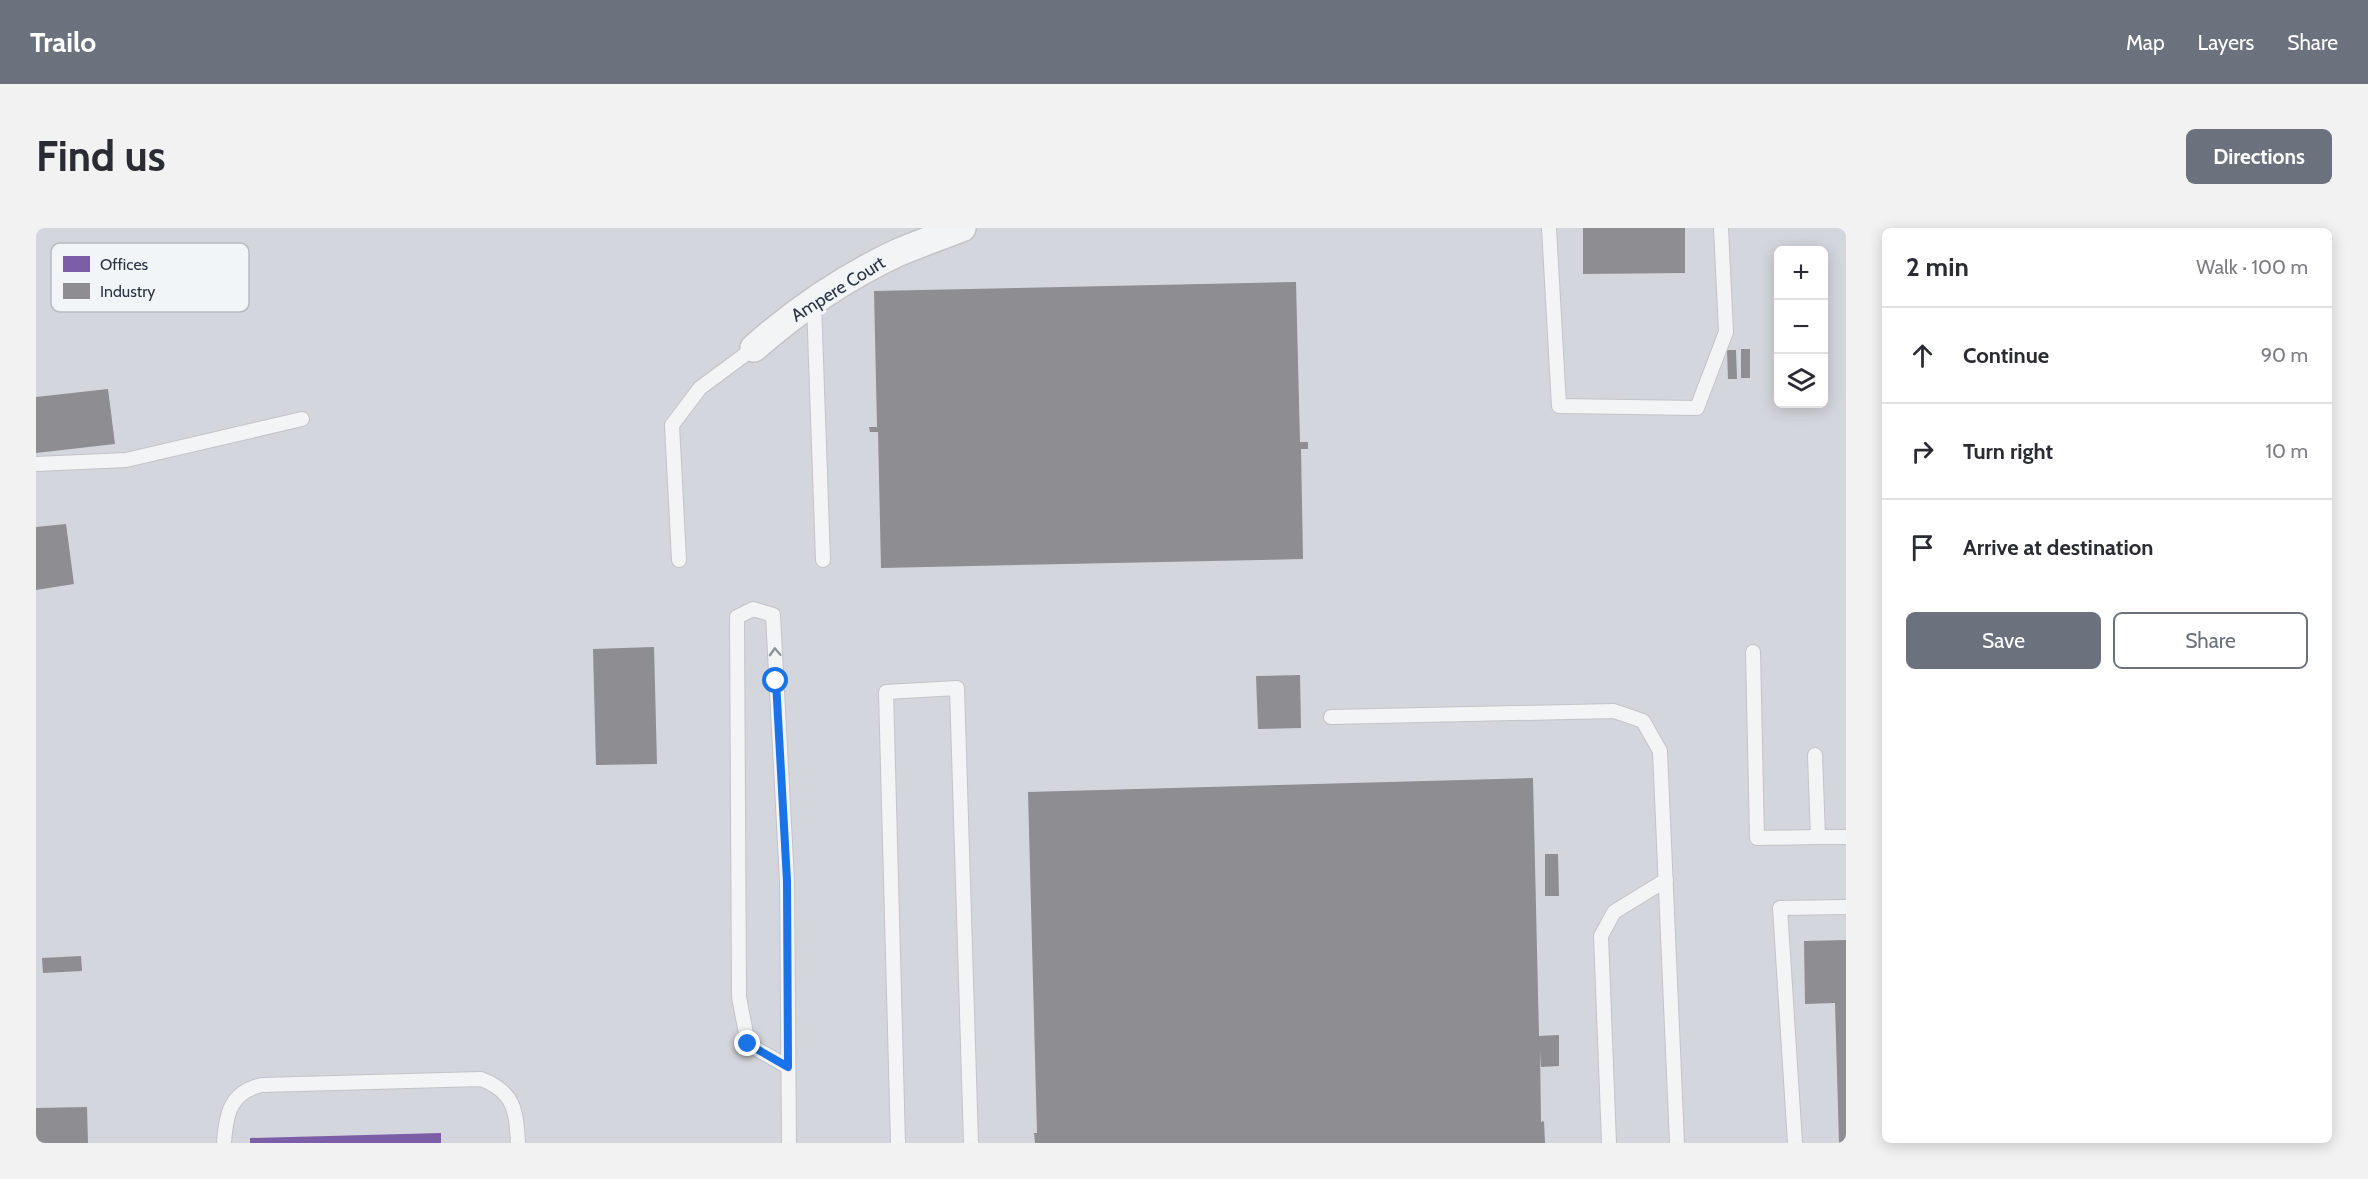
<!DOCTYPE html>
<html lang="en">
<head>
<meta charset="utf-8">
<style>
	body { margin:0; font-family:Cabin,sans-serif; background:#f2f2f3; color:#2b2b33 }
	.controls { position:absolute; right:18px; top:18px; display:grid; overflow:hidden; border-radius:9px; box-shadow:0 3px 15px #0003 }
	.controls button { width:54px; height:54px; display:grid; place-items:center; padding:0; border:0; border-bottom:2px solid #e1e1e2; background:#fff; color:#2b2b33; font:30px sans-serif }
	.stop { position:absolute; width:18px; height:18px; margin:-14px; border:4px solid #1a73e8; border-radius:50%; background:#fff }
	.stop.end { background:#1a73e8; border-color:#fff; box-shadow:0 2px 6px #0008 }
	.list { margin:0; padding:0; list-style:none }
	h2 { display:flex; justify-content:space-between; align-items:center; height:78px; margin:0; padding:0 24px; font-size:26px }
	h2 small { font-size:20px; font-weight:400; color:#7c7c81 }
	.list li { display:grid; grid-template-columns:39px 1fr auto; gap:18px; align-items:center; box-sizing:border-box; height:96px; padding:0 24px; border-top:2px solid #e1e1e2 }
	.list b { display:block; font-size:22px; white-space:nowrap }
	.list em { font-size:20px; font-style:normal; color:#7c7c81 }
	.actions { display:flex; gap:12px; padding:18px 24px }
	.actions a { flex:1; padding:14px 0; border:2px solid #6b727d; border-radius:9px; text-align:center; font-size:21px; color:#6b727d }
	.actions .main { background:#6b727d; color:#fff }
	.icon { flex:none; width:33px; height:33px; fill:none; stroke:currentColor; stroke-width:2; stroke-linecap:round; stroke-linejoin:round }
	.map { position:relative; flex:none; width:1810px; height:915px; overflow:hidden; border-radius:9px }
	header { display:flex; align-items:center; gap:36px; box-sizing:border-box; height:84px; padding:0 30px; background:#6b727d; color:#fff }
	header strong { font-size:28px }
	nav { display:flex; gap:33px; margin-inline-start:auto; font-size:21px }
	.intro { display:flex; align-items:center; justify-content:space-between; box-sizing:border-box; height:144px; padding:0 36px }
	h1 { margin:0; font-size:42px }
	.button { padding:15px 27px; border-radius:9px; background:#6b727d; color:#fff; font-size:21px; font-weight:700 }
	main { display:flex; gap:36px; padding:0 36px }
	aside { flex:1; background:#fff; border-radius:9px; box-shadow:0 3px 15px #0003 }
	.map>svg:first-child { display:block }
</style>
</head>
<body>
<header>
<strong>Trailo</strong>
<nav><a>Map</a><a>Layers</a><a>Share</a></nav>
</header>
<div class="intro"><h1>Find us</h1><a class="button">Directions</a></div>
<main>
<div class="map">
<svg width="1810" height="915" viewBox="0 0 1810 915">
	<rect width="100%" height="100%" fill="#e4e6e9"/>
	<path fill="#d3d6dc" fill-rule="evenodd" d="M0 0H1810V915H0ZM1742 22H1788V176H1742Z"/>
	<polygon fill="#7b5ea7" points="405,905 405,915 214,915 214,910"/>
	<g fill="#8d8d92">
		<polygon points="1547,0 1649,0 1649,45 1547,46"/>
		<polygon points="1260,54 1264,214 1272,214 1272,221 1265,221 1267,331 845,340 842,204 834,204 833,199 841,199 838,63"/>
		<rect x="1705" y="121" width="9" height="29"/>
		<polygon points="1691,122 1700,122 1701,151 1692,151"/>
		<polygon points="72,161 79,216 0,225 0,169"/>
		<polygon points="30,296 38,356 0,362 0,299"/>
		<polygon points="618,419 621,536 560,537 557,421"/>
		<polygon points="1264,447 1265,500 1222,501 1220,448"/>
		<polygon points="1497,550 1503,808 1523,807 1523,838 1505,839 1504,823 1505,894 1508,893 1509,915 999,915 998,905 1001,905 992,564"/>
		<polygon points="1509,626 1522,626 1523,668 1509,668"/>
		<polygon points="1810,712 1810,915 1803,915 1799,775 1769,776 1768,713"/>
		<polygon points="45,728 46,743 7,745 6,730"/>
		<polygon points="51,879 52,915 0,915 0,880"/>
	</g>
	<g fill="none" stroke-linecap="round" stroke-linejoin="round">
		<g stroke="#c2c4c7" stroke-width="16">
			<g id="service">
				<polyline points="1513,0 1523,178 1661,180 1690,104 1685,0"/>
				<polyline points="778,75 787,332"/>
				<polyline points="0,236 90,232 266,191"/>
				<polyline points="643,332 636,197 664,160 718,120"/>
				<polyline points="1717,424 1721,610 1782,609"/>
				<polyline points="1295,489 1578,483 1607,493 1624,523 1641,915"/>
				<polyline points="1779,527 1782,609 1810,609"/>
				<polyline points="752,839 712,816 703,769 701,389 717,381 737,387 751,653 753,915"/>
				<path d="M188 915C190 886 194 864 226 857L445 851C479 864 480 883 482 915"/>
				<polyline points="862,915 850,464 921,460 935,915"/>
				<polyline points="1573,915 1565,708 1578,684 1630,652"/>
				<polyline points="1759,915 1744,680 1810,679"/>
			</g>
		</g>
		<g stroke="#c2c4c7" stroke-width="30">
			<path id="minor" d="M718 120C761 82 810 49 861 25 882 16 905 8 926 0"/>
		</g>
		<use href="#service" stroke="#f3f4f6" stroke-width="14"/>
		<use href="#minor" stroke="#f3f4f6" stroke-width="27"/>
	</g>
	<defs><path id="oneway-chevron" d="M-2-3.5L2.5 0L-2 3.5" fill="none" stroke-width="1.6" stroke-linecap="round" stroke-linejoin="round" transform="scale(1.5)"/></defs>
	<use stroke="#8e949c" href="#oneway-chevron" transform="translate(739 424) rotate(-93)"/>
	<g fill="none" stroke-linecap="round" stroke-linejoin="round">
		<polyline stroke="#1a73e8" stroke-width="8" points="712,816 752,839 751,653 740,453"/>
	</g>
	<g text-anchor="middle" stroke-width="6" stroke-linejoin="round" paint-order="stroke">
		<g font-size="18" fill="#2a3443" stroke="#f2f5f8">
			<text transform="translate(802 61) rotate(-32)" y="6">Ampere Court</text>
		</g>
	</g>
	<rect x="15" y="15" width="198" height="69" rx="9" fill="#f2f5f8" stroke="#b6bbc2" stroke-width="1.5"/>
	<rect x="27" y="28" width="27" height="16" fill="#7b5ea7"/>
	<rect x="27" y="55" width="27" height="16" fill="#8d8d92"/>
	<g font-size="16" fill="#2a3443">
		<text x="64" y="42">Offices</text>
		<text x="64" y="69">Industry</text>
	</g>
</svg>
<div class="controls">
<button>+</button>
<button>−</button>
<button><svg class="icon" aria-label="layers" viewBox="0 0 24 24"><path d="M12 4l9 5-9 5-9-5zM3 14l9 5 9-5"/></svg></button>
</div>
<div class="stop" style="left:740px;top:453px"></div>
<div class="stop end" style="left:712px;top:816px"></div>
</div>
<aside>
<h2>2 min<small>Walk · 100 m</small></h2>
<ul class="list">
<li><svg class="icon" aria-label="ahead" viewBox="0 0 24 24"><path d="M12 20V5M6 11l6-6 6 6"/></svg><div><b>Continue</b></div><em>90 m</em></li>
<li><svg class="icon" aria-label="right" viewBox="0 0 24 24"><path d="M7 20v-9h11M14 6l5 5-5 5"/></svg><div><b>Turn right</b></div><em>10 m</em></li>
<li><svg class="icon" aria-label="arrive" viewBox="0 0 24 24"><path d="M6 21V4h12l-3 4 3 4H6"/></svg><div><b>Arrive at destination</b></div></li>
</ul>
<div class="actions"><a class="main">Save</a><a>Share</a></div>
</aside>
</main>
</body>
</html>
